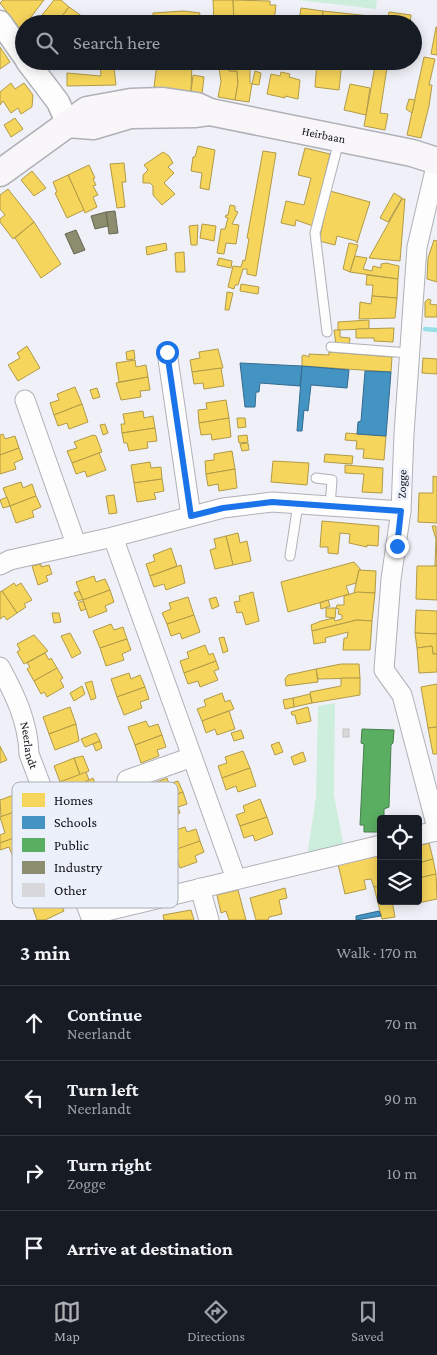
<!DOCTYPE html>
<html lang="en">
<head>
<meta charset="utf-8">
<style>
	body { margin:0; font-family:"Crimson Pro",serif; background:#242831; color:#f1f3f6 }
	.controls { position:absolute; right:15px; bottom:15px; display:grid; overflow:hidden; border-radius:5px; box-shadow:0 2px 12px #0003 }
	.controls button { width:45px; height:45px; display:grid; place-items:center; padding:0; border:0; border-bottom:1px solid #363941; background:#171b24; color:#f1f3f6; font:25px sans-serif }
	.stop { position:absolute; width:15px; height:15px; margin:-11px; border:4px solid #1a73e8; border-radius:50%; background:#fff }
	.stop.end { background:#1a73e8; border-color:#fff; box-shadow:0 1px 5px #0008 }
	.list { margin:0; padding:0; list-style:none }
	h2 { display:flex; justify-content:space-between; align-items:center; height:65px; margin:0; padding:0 20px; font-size:21px }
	h2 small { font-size:16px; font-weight:400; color:#9ea1a6 }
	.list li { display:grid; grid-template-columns:32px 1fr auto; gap:15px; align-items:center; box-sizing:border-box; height:75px; padding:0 20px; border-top:1px solid #363941 }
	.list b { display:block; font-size:19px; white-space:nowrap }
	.list p { margin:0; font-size:16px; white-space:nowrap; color:#9ea1a6 }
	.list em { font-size:16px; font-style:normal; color:#9ea1a6 }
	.icon { flex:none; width:28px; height:28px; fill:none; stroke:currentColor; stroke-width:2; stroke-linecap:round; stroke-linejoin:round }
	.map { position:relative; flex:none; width:437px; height:920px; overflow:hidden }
	.search { position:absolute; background:#171b24; box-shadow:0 2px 12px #0003; left:15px; right:15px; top:15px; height:55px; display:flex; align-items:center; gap:12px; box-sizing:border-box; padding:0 18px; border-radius:28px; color:#9ea1a6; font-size:19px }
	.sheet { height:365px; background:#171b24 }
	nav { display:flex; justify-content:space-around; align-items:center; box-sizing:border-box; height:70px; border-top:1px solid #363941; background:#171b24; font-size:14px; color:#9ea1a6 }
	nav a { display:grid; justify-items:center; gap:2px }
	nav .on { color:#afb0b4 }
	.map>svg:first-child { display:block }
</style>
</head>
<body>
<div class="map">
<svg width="437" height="920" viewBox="0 0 437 920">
	<rect width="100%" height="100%" fill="#f0f1f8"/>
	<g fill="#cdeedd">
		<polygon points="298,0 377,0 376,9"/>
		<polygon points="335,703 334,795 346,859 305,870 316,797 318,706"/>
	</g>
	<g fill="#f6d55c" stroke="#b19a47">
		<polygon points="3,0 44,0 21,30 0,3"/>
		<polygon points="54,0 61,0 69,7 56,24 35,24"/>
		<polygon points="213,0 233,0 234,24 214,24"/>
		<polygon points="233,0 270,1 270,5 276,5 274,21 291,23 291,20 299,20 301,8 323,11 322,24 234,24"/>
		<polygon points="69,7 83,17 77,24 56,24"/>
		<polygon points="184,11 200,13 198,24 153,24 153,13"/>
		<polygon points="323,11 370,16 369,24 322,24"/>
		<polygon points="389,12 411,15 410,24 387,24"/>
		<polygon points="436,27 437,27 437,55 431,54"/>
		<polygon points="0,47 10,62 0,69"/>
		<polygon points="424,57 435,59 429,85 432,85 429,106 421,138 407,135"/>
		<polygon points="100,61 127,61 128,67 114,68 116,85 67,86 67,73 101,76"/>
		<polygon points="169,61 192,61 191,92 154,87 157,63 168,64"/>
		<polygon points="218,61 229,61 229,71 237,71 238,83 235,100 218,97 221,82"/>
		<polygon points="250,61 250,83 252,84 249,102 235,100 238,83 237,71 229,71 229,61"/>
		<polygon points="317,61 342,61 339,90 315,87"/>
		<polygon points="357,61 364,61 363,67 357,66"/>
		<polygon points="376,61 388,61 380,113 388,114 385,130 364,126"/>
		<polygon points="255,71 261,73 259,85 252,84"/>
		<polygon points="281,72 290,74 289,77 300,80 298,99 285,96 285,98 267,94 271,74 280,76"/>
		<polygon points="193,75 204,77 202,94 191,92"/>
		<polygon points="11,83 15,89 24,83 33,95 32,107 21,114 18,108 11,113 3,101 0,105 0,92"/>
		<polygon points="350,84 370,88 366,115 344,110"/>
		<polygon points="409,99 415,100 412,113 406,109"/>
		<polygon points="15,118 23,129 11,137 4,125"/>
		<polygon points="198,146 215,150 209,190 200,188 202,173 191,171 193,157 195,157"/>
		<polygon points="305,148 330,154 313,226 296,220 295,226 281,223 286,201 304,205 311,178 298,175"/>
		<polygon points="263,151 276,153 256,276 247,274 247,269 243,269 238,285 235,285 234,289 228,287 233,266 241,267 243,260 245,261 249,239 247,238"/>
		<polygon points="163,152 169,156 173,163 168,167 174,173 164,183 175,194 162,205 153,195 153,186 150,183 143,183 143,175 148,170 144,165"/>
		<polygon points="124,163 126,182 122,182 125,207 117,208 110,164"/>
		<polygon points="89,165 95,178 93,179 96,185 93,186 98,195 93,197 97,207 85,213 68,175"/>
		<polygon points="32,171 46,188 34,196 21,180"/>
		<polygon points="68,175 84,210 67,218 55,193 57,192 53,182"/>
		<polygon points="8,189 34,222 13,239 0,222 0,219 5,215 0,209 0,195"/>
		<polygon points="330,191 370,202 357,243 356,241 337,236 335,245 319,241"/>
		<polygon points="394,193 402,198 388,222 380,218"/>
		<polygon points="402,199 405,199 400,261 369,258"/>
		<polygon points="230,205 235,206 235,211 238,212 232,224 239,225 236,244 226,243 224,254 217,253 221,229 225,229 228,218 225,217 226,215 228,215"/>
		<polygon points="34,222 61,264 41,278 15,238"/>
		<polygon points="202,224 216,226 214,241 200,238"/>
		<polygon points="198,225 197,245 191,245 189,226"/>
		<polygon points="434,240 437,241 437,282 427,279 428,258"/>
		<polygon points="166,243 167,250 147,255 146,247"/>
		<polygon points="349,243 358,245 350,272 343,269"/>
		<polygon points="184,252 185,272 176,272 175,253"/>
		<polygon points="355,256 367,258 363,269 372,271 373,266 381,268 381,264 386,263 399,266 398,279 350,272"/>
		<polygon points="219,258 232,261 231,268 217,265"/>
		<polygon points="367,275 398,279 397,298 372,296 373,285 366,285"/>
		<polygon points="241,284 259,287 258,294 240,291"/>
		<polygon points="227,292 233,293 229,310 225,310"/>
		<polygon points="372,296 397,298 395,318 359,319 360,302 371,304"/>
		<polygon points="428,299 431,300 430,304 437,305 437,317 425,317 425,302"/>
		<polygon points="369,320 369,329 338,330 338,322"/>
		<polygon points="394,328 393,342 374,341 374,338 356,338 356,329"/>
		<polygon points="334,330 340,330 340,337 350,338 349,346 336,345"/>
		<polygon points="27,346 40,368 18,381 8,365 20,358 17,353"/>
		<polygon points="218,349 223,368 192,372 190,360 200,358 199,352"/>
		<polygon points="134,350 135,359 127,360 126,352"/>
		<polygon points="329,352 392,357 391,372 302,366 302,356 304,355 309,357 309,354 329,355"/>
		<polygon points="423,358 437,359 437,374 422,373"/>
		<polygon points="135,360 136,367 146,365 148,377 119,382 116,363"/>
		<polygon points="221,368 224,386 204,389 203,383 194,384 192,372"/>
		<polygon points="148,377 150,390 140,391 141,397 121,400 116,383"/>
		<polygon points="75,387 82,404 54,415 50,403 59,400 57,394"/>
		<polygon points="97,388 100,397 93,399 90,390"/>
		<polygon points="226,400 229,418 199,423 198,410 207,409 206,403"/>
		<polygon points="82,404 88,422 69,429 67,423 58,426 54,415"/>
		<polygon points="143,411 144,418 153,416 155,428 122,433 121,424 125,424 123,414"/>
		<polygon points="229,418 231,437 212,440 211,434 201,435 199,423"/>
		<polygon points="237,418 245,418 246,427 238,428"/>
		<polygon points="105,424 108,433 103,435 100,425"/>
		<polygon points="155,428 157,441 147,442 148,448 129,451 127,443 124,443 122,433"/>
		<polygon points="346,433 386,436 384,460 363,458 364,449 356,449 357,441 345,440"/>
		<polygon points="3,434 5,439 15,436 19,448 0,455 0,435"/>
		<polygon points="93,435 96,436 102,452 72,463 67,451 77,448 74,442"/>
		<polygon points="247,435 248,442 239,443 238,436"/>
		<polygon points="248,443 249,450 242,451 240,444"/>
		<polygon points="19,448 23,459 14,463 16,469 0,474 0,455"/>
		<polygon points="232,451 235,469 206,474 205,461 214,460 214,454"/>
		<polygon points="99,453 106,470 87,477 85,471 76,474 72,463"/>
		<polygon points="325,454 353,456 352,464 324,462"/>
		<polygon points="273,461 309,463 307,485 271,482"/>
		<polygon points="150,462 151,468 161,467 162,479 134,483 131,465"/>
		<polygon points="345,465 383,468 382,493 362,492 364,474 345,473"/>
		<polygon points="235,469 237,488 219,491 218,484 208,486 206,474"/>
		<polygon points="433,476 437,477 437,523 418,522 419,493 433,493"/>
		<polygon points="162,479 164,491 154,493 156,499 137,502 134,483"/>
		<polygon points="21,482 23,488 32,484 36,496 10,506 3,488"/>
		<polygon points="114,495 117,513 109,514 106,496"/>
		<polygon points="36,496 41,507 32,511 34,517 16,523 10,506"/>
		<polygon points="7,497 10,506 3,508 0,500"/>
		<polygon points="322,521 379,526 378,546 367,545 367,547 349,543 350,534 340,533 338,554 328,553 328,547 320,547"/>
		<polygon points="432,526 436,526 437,566 435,566 436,539"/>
		<polygon points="238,533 240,543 247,541 251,561 233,565 226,536"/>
		<polygon points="226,536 233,565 215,569 210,550 216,548 214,539"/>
		<polygon points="171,548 177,566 150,576 146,564 155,561 153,555"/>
		<polygon points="354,562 361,570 359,570 356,583 346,586 349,594 288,612 281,582"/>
		<polygon points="41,564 41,567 49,565 52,574 46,576 48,581 38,585 32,566"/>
		<polygon points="181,565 185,583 166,590 164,584 154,587 150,576"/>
		<polygon points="417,566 437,566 437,600 416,599"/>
		<polygon points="359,570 376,571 375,593 354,593"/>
		<polygon points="94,576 96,582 105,579 110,590 83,600 76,582"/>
		<polygon points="14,583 16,586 21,583 32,600 24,604 26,607 17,613 2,591"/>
		<polygon points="110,590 114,602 105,606 107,611 89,618 83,600"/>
		<polygon points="2,591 17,613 7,620 4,616 0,619 0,592"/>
		<polygon points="79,591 83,599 78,601 74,593"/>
		<polygon points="253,592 259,621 246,625 242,612 237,613 234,602 240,601 239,596"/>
		<polygon points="357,592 375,593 372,621 357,620 312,631 311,625 321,621 334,618 335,621 342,619 342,615 338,614 339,609 336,608 337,605 344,605 344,596"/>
		<polygon points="188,597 194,615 167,624 162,613 171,609 169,603"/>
		<polygon points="216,597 219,606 212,609 209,599"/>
		<polygon points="328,600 330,606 321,609 320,603"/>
		<polygon points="83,601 86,609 81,611 78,603"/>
		<polygon points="326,608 336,608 335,618 326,617"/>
		<polygon points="416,610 437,611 437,634 415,633"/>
		<polygon points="52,613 59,613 61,622 54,623"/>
		<polygon points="194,615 200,632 182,639 180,633 171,636 167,624"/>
		<polygon points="357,620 372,621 370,650 343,650 344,638 347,638 348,632 325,638 326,642 314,644 312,631"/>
		<polygon points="111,624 114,630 123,627 127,639 100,648 93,631"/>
		<polygon points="70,633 81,653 72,658 61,636"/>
		<polygon points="415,633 437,634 437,654 433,654 432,646 417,648"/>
		<polygon points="34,635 48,651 24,664 17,652 20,650 17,644"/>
		<polygon points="224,637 228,651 223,653 219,638"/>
		<polygon points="127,639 131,650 122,654 124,660 106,666 100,648"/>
		<polygon points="205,645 209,655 213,653 216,661 184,673 180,661 189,658 187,652"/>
		<polygon points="432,646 433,654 437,654 437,672 419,673 417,648"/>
		<polygon points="45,653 49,660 51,658 57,668 34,681 27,669 30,667 27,663"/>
		<polygon points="216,661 219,669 214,671 218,680 200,687 198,681 188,684 184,673"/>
		<polygon points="341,664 359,664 360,678 318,679 316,669"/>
		<polygon points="57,668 63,678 60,680 64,687 47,697 44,692 41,694 34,681"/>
		<polygon points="316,669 318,682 286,686 285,679 288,675"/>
		<polygon points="129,673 131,679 140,675 145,687 117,697 111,679"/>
		<polygon points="341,678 360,678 360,695 312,703 310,692 341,686"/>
		<polygon points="92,681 96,698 91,700 85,683"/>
		<polygon points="437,684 437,727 428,728 421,687"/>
		<polygon points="82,686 85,694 74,701 70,693"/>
		<polygon points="145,687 149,699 140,702 142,708 124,715 117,697"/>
		<polygon points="222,693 225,702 230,700 234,709 202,721 197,709 206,706 204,700"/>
		<polygon points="310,694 312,703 294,707 293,698"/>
		<polygon points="293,698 294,707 285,709 283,700"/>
		<polygon points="70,707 76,724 49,734 43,717"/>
		<polygon points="308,707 311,721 297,724 295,715 292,715 291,712"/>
		<polygon points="229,711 235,729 217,735 215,729 206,733 202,721"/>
		<polygon points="146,721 149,727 158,724 162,735 135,745 128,727"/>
		<polygon points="76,724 79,741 55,750 49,734"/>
		<polygon points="437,727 437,754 433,754 428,728"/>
		<polygon points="241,730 244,738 234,741 231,733"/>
		<polygon points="96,733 100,741 85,747 81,739"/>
		<polygon points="162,735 166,747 157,750 159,756 141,763 135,745"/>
		<polygon points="100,741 102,748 96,751 93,744"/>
		<polygon points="279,742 283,752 275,755 271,745"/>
		<polygon points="0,746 7,760 0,763"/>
		<polygon points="243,751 250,768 222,778 218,766 227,763 225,757"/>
		<polygon points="303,752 306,761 294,765 291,757"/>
		<polygon points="83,756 89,771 80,775 74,758"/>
		<polygon points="74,758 80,775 60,782 54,766"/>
		<polygon points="250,768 256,786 238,792 236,786 226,790 222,778"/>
		<polygon points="86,772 89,780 85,782 88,790 67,798 60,782"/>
		<polygon points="93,778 96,786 88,789 85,782"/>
		<polygon points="167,778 169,784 178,781 183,792 153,803 149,785"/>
		<polygon points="183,792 187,804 178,807 180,813 162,820 159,812 156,813 151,804"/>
		<polygon points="19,793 25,808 1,817 0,800"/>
		<polygon points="260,799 267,817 240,826 236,815 245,812 243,806"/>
		<polygon points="25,808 31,824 12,831 14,838 0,843 0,835 5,833 0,817"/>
		<polygon points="267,817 273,834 255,841 253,835 244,838 240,826"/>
		<polygon points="185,827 187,832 196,829 200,841 174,851 167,833"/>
		<polygon points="14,838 16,844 34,838 35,841 37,840 42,852 15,862 9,847 0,850 0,843"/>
		<polygon points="200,841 204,852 195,856 197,862 180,868 177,860 172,862 168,852"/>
		<polygon points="429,843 433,859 419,863 418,846"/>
		<polygon points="381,854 381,886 374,887 371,879 364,880 366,889 345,894 338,864"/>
		<polygon points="433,859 436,874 418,878 418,861 419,863"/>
		<polygon points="436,874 437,899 413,904 412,901 418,901 418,878"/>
		<polygon points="381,886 381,901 392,901 395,917 382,919 374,887"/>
		<polygon points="285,888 287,898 279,900 282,914 269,917 268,920 256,920 250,898"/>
		<polygon points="238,890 246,920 229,920 226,911 221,913 217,895"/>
		<polygon points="58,896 64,911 45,920 37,920 32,906"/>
		<polygon points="191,910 194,920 164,920 163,915"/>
	</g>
	<g fill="#4393c3" stroke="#346c8f">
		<polygon points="240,363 302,366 300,386 260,383 259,392 256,392 255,407 245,407"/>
		<polygon points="302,366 349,370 347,388 311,385 308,411 304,410 302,431 297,431"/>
		<polygon points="365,371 391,372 386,436 357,434 358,422 361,421"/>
		<polygon points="379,911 381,916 356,920 356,916"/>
	</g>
	<polygon fill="#5aae61" stroke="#447f4a" points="362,729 394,730 393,743 391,745 389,807 384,809 384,819 381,819 381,832 364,832 364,825 360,825 364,744 361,743"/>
	<g fill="#8c8c6e" stroke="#676753">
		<polygon points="115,211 118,233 109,234 106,212"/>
		<polygon points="106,212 108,226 95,229 91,216"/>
		<polygon points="76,230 85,250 74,254 65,234"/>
	</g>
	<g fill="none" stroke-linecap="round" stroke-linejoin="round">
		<polyline stroke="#97e0e9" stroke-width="4.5" points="425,329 437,330"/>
	</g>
	<rect fill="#d8d7d9" stroke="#c5c3c5" x="343" y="729" width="6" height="8"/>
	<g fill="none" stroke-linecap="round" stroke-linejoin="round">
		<g stroke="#b0b1b7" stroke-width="11">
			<g id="service">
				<polyline points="327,332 315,233 339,141"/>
				<polyline points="331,347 409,353"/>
				<polyline points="316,478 332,480 330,506"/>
				<polyline points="290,556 298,504"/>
			</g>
		</g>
		<g stroke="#b0b1b7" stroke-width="21">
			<g id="minor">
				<polyline points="437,162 417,247 404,434 401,511 391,579 384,670 402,695 437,828"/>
				<polyline points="167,352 191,516"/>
				<polyline points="25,400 76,544"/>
				<polyline points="113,537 236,879"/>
				<polyline points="0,565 10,560 113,537 223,508 272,502 401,511"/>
				<path id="s1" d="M0 667C15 695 28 721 29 754L90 915 381 845"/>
				<polyline points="127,780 192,757"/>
				<polyline points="418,835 437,831"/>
				<polyline points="200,888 209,920"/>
			</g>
		</g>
		<g stroke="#b0b1b7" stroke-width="25">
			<g id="tertiary">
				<polyline points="0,22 24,56"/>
				<polyline points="27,61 58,102 68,124"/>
			</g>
		</g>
		<g stroke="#b0b1b7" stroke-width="29">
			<g id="secondary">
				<path id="s2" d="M210 112 412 153 437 161"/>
				<polyline points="0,173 87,110 131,102 163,101 197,106 210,112 196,114 130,115 93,126 68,124"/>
			</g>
		</g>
		<use href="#service" stroke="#fdfdfe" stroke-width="9"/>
		<use href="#minor" stroke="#fdfdfe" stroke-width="19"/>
		<use href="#tertiary" stroke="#fdfdfe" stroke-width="22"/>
		<use href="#secondary" stroke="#f8f6f8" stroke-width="26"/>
	</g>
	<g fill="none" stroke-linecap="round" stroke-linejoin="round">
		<polyline stroke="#1a73e8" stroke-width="6" points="167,352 191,516 223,508 272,502 401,511 397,546"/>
	</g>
	<g text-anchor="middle" stroke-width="5" stroke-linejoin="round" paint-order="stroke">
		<g font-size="12" fill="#101115" stroke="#ecf0fb">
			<text dy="4" stroke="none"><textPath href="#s2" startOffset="116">Heirbaan</textPath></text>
			<text transform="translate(402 484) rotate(-88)" y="4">Zogge</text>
			<text dy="4" stroke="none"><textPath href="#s1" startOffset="84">Neerlandt</textPath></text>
		</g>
	</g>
	<rect x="12" y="782" width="166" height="126" rx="8" fill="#ecf0fb" stroke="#aaadb6" stroke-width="1"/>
	<rect x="22" y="793" width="23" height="14" fill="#f6d55c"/>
	<rect x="22" y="816" width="23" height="13" fill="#4393c3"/>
	<rect x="22" y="838" width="23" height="14" fill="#5aae61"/>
	<rect x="22" y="861" width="23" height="13" fill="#8c8c6e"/>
	<rect x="22" y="883" width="23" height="14" fill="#d8d7d9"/>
	<g font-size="14" fill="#101115">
		<text x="54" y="805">Homes</text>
		<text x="54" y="827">Schools</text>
		<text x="54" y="850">Public</text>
		<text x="54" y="872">Industry</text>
		<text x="54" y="895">Other</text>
	</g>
</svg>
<div class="controls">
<button><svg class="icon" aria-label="locate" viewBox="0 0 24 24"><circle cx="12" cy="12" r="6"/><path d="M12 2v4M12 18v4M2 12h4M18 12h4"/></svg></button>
<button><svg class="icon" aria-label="layers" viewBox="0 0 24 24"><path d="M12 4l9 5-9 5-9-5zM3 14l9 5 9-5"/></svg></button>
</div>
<div class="stop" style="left:167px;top:352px"></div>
<div class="stop end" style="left:397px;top:546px"></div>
<div class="search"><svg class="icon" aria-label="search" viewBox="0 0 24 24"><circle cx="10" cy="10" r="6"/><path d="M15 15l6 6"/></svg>Search here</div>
</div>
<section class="sheet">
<h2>3 min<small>Walk · 170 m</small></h2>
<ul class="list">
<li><svg class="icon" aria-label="ahead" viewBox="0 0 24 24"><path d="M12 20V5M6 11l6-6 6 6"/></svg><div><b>Continue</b><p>Neerlandt</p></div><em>70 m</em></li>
<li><svg class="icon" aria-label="left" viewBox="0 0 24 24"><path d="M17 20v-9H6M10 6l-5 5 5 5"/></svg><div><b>Turn left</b><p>Neerlandt</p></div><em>90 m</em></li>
<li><svg class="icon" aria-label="right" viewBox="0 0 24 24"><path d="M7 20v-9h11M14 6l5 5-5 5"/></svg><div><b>Turn right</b><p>Zogge</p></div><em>10 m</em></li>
<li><svg class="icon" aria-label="arrive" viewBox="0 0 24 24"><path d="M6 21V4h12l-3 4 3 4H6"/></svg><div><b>Arrive at destination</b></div></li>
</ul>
</section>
<nav>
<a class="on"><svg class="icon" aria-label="map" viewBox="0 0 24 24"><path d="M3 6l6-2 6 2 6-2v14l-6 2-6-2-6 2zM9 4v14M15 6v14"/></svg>Map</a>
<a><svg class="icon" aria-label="directions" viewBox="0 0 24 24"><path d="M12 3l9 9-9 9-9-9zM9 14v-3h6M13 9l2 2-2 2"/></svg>Directions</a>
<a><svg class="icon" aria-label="saved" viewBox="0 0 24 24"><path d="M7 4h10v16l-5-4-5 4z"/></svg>Saved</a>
</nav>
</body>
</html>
